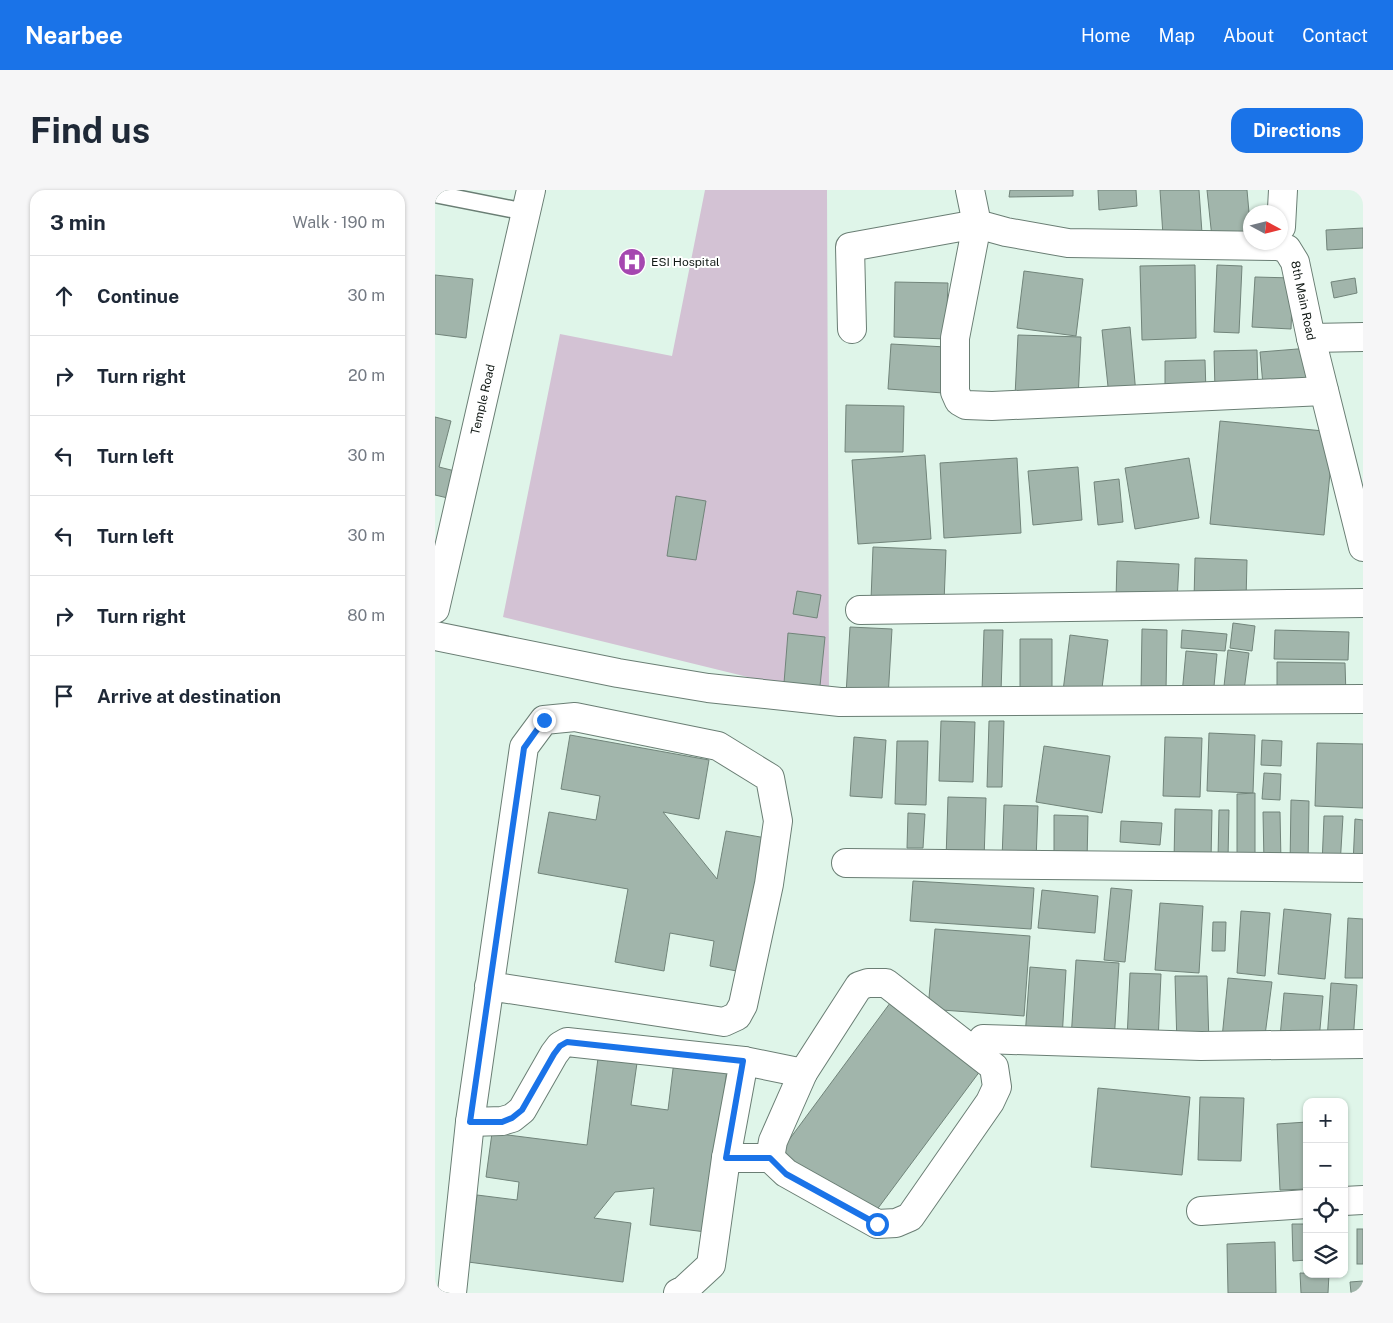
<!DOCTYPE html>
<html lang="en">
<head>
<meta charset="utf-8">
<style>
	body { margin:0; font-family:"Public Sans",sans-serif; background:#f6f6f7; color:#1f2937 }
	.controls { position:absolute; right:15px; bottom:15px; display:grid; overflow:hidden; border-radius:10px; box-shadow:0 1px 4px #0004 }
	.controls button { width:45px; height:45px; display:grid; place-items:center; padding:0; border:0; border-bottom:1px solid #e0e1e3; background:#fff; color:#1f2937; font:25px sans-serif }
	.compass { position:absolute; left:808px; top:15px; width:45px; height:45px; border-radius:50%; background:#fff; box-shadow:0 1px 4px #0004; rotate:97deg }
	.stop { position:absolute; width:15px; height:15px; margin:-11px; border:4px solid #1a73e8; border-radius:50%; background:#fff }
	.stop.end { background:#1a73e8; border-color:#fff; box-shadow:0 1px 5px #0008 }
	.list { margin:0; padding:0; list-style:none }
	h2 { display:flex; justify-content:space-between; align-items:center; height:65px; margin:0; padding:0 20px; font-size:21px }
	h2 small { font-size:16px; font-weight:400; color:#747a83 }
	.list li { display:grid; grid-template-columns:32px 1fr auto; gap:15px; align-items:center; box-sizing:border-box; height:80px; padding:0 20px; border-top:1px solid #e0e1e3 }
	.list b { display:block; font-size:19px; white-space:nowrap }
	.list em { font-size:16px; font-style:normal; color:#747a83 }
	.icon { flex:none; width:28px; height:28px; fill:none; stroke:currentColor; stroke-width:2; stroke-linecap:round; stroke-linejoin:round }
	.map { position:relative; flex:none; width:928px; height:1103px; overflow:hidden; border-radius:15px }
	header { display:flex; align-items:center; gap:30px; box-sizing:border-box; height:70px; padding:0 25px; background:#1a73e8; color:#fff }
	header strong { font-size:24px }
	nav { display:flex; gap:28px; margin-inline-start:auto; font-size:18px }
	.intro { display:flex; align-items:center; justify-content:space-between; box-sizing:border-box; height:120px; padding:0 30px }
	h1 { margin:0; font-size:35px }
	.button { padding:12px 22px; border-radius:15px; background:#1a73e8; color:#fff; font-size:18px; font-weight:700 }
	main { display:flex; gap:30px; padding:0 30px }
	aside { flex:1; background:#fff; border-radius:15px; box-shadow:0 1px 4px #0004 }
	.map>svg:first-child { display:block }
</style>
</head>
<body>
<header>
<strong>Nearbee</strong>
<nav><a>Home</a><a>Map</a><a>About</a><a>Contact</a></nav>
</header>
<div class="intro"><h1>Find us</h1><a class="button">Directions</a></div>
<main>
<aside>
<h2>3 min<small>Walk · 190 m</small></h2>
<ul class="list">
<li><svg class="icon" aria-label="ahead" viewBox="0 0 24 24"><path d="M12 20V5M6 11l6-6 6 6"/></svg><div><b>Continue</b></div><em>30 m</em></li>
<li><svg class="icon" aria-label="right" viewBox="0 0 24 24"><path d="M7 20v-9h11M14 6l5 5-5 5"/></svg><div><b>Turn right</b></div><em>20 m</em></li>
<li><svg class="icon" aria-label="left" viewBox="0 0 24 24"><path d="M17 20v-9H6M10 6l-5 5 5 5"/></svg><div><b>Turn left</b></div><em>30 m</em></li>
<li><svg class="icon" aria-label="left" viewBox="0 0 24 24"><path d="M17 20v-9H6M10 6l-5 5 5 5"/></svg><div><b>Turn left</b></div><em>30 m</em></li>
<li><svg class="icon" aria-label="right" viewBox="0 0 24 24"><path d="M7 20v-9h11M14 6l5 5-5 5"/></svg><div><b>Turn right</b></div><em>80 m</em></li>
<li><svg class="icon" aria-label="arrive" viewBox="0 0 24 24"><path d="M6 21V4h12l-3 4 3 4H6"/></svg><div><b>Arrive at destination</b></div></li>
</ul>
</aside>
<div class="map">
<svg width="928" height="1103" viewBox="0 0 928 1103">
	<rect width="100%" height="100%" fill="#dff5e9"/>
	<polygon fill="#d3c2d4" points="270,0 392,0 394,507 68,427 125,144 237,166"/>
	<g fill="#a1b5ab" stroke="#71847a">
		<polygon points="575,0 638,0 638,6 574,7"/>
		<polygon points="663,0 701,0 702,16 664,20"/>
		<polygon points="725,0 764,0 767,43 728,46"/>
		<polygon points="772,0 812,0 816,45 777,48"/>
		<polygon points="928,38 928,58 892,60 891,40"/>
		<polygon points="760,75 761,148 707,150 705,76"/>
		<polygon points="782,75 807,76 804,143 779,142"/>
		<polygon points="589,81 648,89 641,146 582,138"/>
		<polygon points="0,85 38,89 31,148 0,144"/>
		<polygon points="820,87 858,88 856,139 817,137"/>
		<polygon points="920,88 922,103 899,108 896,92"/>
		<polygon points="460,92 513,93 511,149 459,147"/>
		<polygon points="695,137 701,204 674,206 667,140"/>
		<polygon points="583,145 646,147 643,209 580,206"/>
		<polygon points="456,154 511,157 508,203 453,199"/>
		<polygon points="875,158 878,190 828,195 825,162"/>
		<polygon points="822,160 823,200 780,201 779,161"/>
		<polygon points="770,170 771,203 730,205 730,171"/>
		<polygon points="411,215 469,216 468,262 410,262"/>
		<polygon points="0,227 16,231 4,277 24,282 17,309 0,305"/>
		<polygon points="785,231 899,242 889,345 775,334"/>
		<polygon points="490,265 496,349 423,354 417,270"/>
		<polygon points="582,268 586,343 509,348 505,273"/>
		<polygon points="754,268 764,328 700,339 690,278"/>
		<polygon points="643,277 647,330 598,335 593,281"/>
		<polygon points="684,289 688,332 663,335 659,292"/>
		<polygon points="241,306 271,311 261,370 232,366"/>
		<polygon points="438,357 511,360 509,413 436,410"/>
		<polygon points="760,368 812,370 811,411 759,410"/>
		<polygon points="682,371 744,374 742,412 681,410"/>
		<polygon points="362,401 386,405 382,428 358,424"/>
		<polygon points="798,433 820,436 817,461 795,458"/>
		<polygon points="415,437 457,439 453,508 411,505"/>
		<polygon points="707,439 732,440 731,501 706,501"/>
		<polygon points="549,440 568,440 566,502 547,501"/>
		<polygon points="747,440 792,444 790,461 746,458"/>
		<polygon points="840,440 914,442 913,470 839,469"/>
		<polygon points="353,443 390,447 385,496 349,493"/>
		<polygon points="635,445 673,450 666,506 628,501"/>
		<polygon points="585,449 617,449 617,502 585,503"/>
		<polygon points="793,460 814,463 808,508 788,505"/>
		<polygon points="751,461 782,464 778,507 747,504"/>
		<polygon points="842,472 910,473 911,506 842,506"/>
		<polygon points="506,531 540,532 538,592 504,591"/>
		<polygon points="554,531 569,531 567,597 552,597"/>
		<polygon points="774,543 820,545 818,603 772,601"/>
		<polygon points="135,545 274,570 264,629 228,622 282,689 291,641 331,648 307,782 275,776 279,751 235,743 229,781 180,772 193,699 103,683 114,622 161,630 165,606 126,599"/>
		<polygon points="419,547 451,550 447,608 415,606"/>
		<polygon points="730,547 767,548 765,607 728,606"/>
		<polygon points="827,550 847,551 846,576 826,575"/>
		<polygon points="462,551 493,551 491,615 460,614"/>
		<polygon points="882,553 928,554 928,618 880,616"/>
		<polygon points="609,556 675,566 667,623 601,612"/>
		<polygon points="829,583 846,584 845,610 827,609"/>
		<polygon points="820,603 820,668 802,668 802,604"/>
		<polygon points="513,607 551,608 549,670 511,669"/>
		<polygon points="856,610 874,611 873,676 855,676"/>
		<polygon points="569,615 603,616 601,671 567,669"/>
		<polygon points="740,619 777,620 776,671 739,671"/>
		<polygon points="784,620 794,620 793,669 783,669"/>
		<polygon points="828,622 845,622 846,672 829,673"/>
		<polygon points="473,623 490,624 488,658 472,658"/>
		<polygon points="619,625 653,626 652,671 619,671"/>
		<polygon points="889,626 908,626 905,676 887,675"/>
		<polygon points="920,629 928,630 928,676 918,675"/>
		<polygon points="686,631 727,633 725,655 685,652"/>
		<polygon points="478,691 599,698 596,739 475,731"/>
		<polygon points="676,698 697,700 690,772 669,770"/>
		<polygon points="607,700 663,706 660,743 603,738"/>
		<polygon points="725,713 768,716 764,783 720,780"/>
		<polygon points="849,719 896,724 890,789 843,784"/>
		<polygon points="806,721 835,723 830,786 802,783"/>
		<polygon points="913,728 928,729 928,788 910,788"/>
		<polygon points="778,732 791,732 790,761 777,761"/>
		<polygon points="500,739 595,746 589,826 493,819"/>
		<polygon points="641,770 684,773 679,852 636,849"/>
		<polygon points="595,777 631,780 627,849 590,847"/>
		<polygon points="695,783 726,784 723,852 692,850"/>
		<polygon points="740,786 772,786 774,854 742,855"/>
		<polygon points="793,788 837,792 829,853 787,848"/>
		<polygon points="896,793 922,795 918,852 892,850"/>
		<polygon points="849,803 888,806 884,850 845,847"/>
		<polygon points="461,805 551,873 435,1029 345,962"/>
		<polygon points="163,868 202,873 196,915 233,920 239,871 292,879 271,1042 215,1035 219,998 180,1002 159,1028 196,1033 188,1092 33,1072 42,1005 82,1010 84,992 51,987 57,943 152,955"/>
		<polygon points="663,898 755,907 747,985 656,977"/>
		<polygon points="765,907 809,908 806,971 763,970"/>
		<polygon points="872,932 872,999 845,1000 842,934"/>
		<polygon points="857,1034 872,1034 872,1070 858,1071"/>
		<rect x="922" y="1039" width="6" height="35"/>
		<polygon points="840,1052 841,1103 793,1103 792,1054"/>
		<polygon points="865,1083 894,1084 893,1103 866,1103"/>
		<polygon points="928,1091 928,1103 916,1103 915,1092"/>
	</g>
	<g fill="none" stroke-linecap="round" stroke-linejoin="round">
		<g stroke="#6a7e74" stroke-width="19">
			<polyline id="lane" points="0,4 91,22"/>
		</g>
		<g stroke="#6a7e74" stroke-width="30">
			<g id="street">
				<path id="s1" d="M535 0 542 34 571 42 633 53 843 56 852 59 860 72 876 148 928 357"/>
				<polyline points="846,37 848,0"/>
				<polyline points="417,139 415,57 542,34 520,148 520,202 524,211 531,215 557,216 889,201"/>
				<polyline points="876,148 928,147"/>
				<path id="s2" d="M0 419 96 0"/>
				<polyline points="425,420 928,413"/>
				<polyline points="0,446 183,483 273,498 405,512 928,509"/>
				<polyline points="411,673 928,678"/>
				<polyline points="548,849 766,856 928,854"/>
				<polyline points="35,932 67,931 77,928 87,920 119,864 125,856 132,852 309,871 291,968 276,1075 249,1100 243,1103"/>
				<polyline points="291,968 335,968 351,983 442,1034 461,1033 475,1027 555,912 562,897 559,877 451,793 433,793 424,796 368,883 309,871"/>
				<polyline points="335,968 338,951 368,883"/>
				<polyline points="909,1011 928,1010"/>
				<polyline points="766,1021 872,1014"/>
				<polyline points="17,1103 35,932 89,557 109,530 140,527 283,556 335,588 343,631 334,694 308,815 302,826 289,832 54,796"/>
			</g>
		</g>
		<use href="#lane" stroke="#fff" stroke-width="16"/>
		<use href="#street" stroke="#fff" stroke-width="28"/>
	</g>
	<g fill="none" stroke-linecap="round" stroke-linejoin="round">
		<polyline stroke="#1a73e8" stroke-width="6" points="109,530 89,558 35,932 67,932 77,928 87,920 119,864 125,856 132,852 308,871 291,968 335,968 351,984 442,1034"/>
	</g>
	<defs>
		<g id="hospital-disc" transform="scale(1.4375)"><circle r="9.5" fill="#a547b0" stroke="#fff"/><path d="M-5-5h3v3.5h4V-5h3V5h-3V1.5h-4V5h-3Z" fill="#fff"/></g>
	</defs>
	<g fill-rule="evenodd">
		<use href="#hospital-disc" x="197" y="72"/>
	</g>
	<g text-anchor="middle" stroke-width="4" stroke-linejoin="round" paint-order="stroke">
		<g font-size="12" fill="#111915" stroke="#fff" text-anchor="start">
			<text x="216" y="76">ESI Hospital</text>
		</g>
		<g font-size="12" fill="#111915" stroke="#fff">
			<text dy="4" stroke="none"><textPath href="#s1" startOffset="402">8th Main Road</textPath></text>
			<text dy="4" stroke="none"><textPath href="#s2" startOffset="215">Temple Road</textPath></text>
		</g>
	</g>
</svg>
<div class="controls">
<button>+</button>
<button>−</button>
<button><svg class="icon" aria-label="locate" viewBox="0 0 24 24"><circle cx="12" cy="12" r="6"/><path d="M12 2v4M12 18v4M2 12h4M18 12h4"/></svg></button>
<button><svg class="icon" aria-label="layers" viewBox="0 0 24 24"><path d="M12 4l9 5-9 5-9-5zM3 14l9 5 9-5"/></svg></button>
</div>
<svg class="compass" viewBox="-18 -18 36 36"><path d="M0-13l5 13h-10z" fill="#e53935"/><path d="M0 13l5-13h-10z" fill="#747a83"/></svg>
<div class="stop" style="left:442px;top:1034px"></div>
<div class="stop end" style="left:109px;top:530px"></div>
</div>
</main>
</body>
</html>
